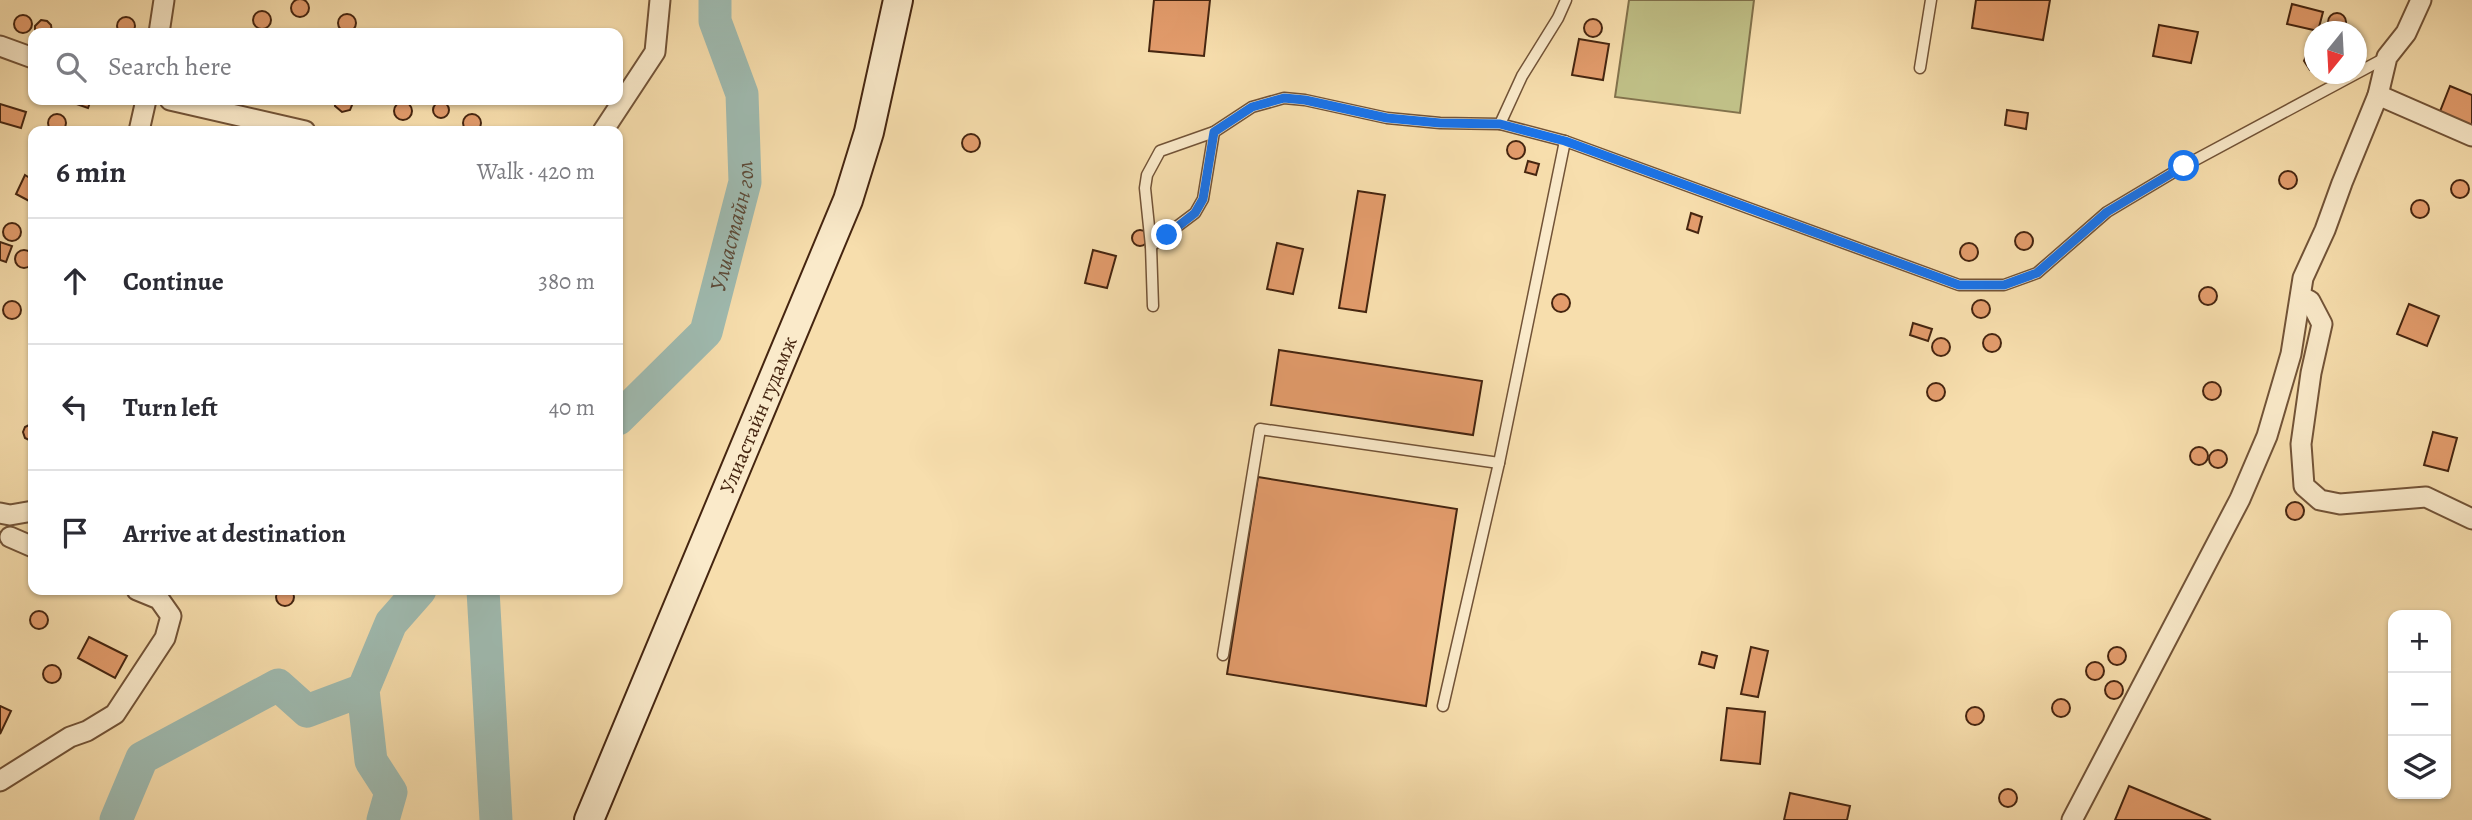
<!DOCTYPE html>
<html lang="en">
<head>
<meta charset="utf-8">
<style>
	body { margin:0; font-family:Alegreya,serif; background:#f2f2f3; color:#2b2b33 }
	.controls { position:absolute; right:21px; bottom:21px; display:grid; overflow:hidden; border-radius:14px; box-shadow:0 2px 5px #0004 }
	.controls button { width:63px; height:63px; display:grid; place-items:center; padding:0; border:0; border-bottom:2px solid #e1e1e2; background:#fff; color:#2b2b33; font:35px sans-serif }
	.compass { position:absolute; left:2304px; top:21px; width:63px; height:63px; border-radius:50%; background:#fff; box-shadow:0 2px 5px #0004; rotate:198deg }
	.stop { position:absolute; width:21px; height:21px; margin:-16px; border:5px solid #1a73e8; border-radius:50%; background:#fff }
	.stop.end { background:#1a73e8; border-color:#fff; box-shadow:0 2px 7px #0008 }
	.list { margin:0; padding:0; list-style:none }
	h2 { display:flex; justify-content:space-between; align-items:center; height:91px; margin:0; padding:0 28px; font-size:30px }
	h2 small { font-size:23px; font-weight:400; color:#7c7c81 }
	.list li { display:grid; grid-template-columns:46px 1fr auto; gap:21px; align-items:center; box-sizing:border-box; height:126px; padding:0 28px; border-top:2px solid #e1e1e2 }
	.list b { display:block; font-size:26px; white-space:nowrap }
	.list em { font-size:23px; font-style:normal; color:#7c7c81 }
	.icon { flex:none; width:38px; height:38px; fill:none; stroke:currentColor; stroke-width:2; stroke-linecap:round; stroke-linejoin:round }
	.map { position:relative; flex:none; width:2472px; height:820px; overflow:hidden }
	.search { position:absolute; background:#fff; box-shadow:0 2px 5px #0004; left:28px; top:28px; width:595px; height:77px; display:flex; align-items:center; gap:18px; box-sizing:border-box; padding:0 24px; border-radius:14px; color:#7c7c81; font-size:26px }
	.panel { position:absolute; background:#fff; box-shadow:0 2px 5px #0004; left:28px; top:126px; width:595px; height:469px; border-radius:14px }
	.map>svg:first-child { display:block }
</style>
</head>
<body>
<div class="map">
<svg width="2472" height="820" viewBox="0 0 2472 820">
	<rect width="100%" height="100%" fill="#f7dead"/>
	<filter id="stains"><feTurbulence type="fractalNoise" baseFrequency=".00286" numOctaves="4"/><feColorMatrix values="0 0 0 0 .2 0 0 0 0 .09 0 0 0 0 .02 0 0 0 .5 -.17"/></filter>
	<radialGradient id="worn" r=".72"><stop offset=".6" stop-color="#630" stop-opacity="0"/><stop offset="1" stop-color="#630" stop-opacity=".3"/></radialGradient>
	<polygon fill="#c0c087" stroke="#82724c" stroke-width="2" points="1629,0 1754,0 1740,113 1615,97"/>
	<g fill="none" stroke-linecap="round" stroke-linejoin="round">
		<g stroke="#9fbbb1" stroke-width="33">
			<path id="s1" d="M618 419 706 332 745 182 742 94 715 21V0"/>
			<polyline points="483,590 496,820"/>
			<polyline points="116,820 142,758 278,685 307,711 363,690"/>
			<polyline points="383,820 391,792 371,761 363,690 391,623 420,590"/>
		</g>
	</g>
	<g fill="#e39c6c" stroke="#452510" stroke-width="2">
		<circle cx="300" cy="8" r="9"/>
		<polygon points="1154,0 1210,0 1204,56 1149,51"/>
		<polygon points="1976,0 2050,0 2043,40 1972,28"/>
		<polygon points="2292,4 2323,12 2318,31 2287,24"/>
		<circle cx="262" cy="20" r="9"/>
		<circle cx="2337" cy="22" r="9"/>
		<circle cx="347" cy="23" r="9"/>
		<circle cx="23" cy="24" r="9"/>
		<circle cx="126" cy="26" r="9"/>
		<circle cx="1593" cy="28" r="9"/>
		<polygon points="41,20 47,21 51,25 52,33 35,33 35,26"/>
		<polygon points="2159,25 2198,32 2191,63 2153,56"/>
		<polygon points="1579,39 1609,44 1603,80 1572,75"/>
		<polygon points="2314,53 2314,70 2310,70 2304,61 2306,56"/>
		<polygon points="2450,86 2472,95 2472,127 2439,114"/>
		<polygon points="65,100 91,100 88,108"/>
		<polygon points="335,100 352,100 352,105 350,110 342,112 335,106"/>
		<circle cx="441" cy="110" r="8"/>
		<circle cx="403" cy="111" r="9"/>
		<polygon points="0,104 26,112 21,128 0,122"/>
		<polygon points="2007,110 2028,113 2026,129 2005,125"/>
		<circle cx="472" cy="123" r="9"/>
		<circle cx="57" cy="123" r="9"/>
		<circle cx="971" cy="143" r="9"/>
		<circle cx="1516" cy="150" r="9"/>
		<polygon points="1528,161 1539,164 1536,175 1525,172"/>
		<circle cx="2288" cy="180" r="9"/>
		<polygon points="25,175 33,180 33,203 16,194"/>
		<circle cx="2460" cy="189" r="9"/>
		<polygon points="1358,191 1385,195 1366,312 1339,308"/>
		<circle cx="2420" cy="209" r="9"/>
		<polygon points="1691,213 1702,217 1698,233 1687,229"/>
		<circle cx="12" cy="232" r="9"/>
		<circle cx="1140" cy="238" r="8"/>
		<circle cx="2024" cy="241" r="9"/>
		<polygon points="0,242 12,246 6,262 0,260"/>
		<polygon points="1277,243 1303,249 1293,294 1267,289"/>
		<circle cx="1969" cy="252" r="9"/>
		<circle cx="24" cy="259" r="9"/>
		<polygon points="1093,250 1116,256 1107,288 1085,283"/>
		<circle cx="2208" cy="296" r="9"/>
		<circle cx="1561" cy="303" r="9"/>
		<circle cx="1981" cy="309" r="9"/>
		<circle cx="12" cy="310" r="9"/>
		<polygon points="2409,304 2439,316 2427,346 2397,334"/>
		<polygon points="1913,323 1932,329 1928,341 1910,335"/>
		<circle cx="1992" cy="343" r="9"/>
		<circle cx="1941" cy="347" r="9"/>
		<polygon points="1279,350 1482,381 1473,435 1271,405"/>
		<circle cx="2212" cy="391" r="9"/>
		<circle cx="1936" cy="392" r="9"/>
		<polygon points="31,424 33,424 33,442 25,438 23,432 25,427"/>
		<polygon points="2433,432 2457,438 2448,471 2424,465"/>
		<circle cx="2199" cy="456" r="9"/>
		<circle cx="2218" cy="459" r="9"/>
		<polygon points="1258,477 1457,509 1426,706 1227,674"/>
		<circle cx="2295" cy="511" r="9"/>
		<circle cx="285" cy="597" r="9"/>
		<circle cx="39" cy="620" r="9"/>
		<polygon points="89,637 127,656 115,678 78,658"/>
		<polygon points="1751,647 1768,651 1758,697 1741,694"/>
		<circle cx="2117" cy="656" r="9"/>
		<polygon points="1702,652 1717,656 1714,668 1699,664"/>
		<circle cx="2095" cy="671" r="9"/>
		<circle cx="52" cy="674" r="9"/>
		<circle cx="2114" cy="690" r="9"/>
		<circle cx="2061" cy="708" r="9"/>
		<polygon points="0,706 11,711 0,734"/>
		<circle cx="1975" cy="716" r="9"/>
		<polygon points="1727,708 1765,712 1760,764 1721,760"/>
		<polygon points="2129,786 2211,820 2115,820"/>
		<circle cx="2008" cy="798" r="9"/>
		<polygon points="1790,793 1850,806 1847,820 1784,820"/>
	</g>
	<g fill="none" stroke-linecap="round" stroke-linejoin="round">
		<g stroke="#725337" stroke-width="13">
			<g id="service">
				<polyline points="1920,68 1931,0"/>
				<polyline points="1500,124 1565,141 1959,285 2004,285 2037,273 2107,212 2184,166 2387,57"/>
				<polyline points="1151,246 1195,213 1203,199 1214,132"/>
				<polyline points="1153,306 1151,246 1145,188 1147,175 1160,151 1214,132 1252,107 1284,98 1305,100 1387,118 1440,123 1500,124 1522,76 1558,18 1566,0"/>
				<polyline points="1499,463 1565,141"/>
				<polyline points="1223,655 1260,429 1499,463 1443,706"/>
			</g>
		</g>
		<g stroke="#725337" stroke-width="23">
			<g id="minor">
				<polyline points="159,33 164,0"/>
				<polyline points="0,46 33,58"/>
				<polyline points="2378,95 2472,136"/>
				<polyline points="170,100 305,131"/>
				<polyline points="139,131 146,100"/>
				<polyline points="603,131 655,52 660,0"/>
				<polyline points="2302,297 2310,301 2322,324 2311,373 2301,444 2304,486 2320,500 2340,504 2426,497 2472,519"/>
				<polyline points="0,513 10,515 33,511"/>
				<polyline points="10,537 33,547"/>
				<polyline points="0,781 70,737 87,731 115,714 165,638 171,616 159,599 137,590"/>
				<polyline points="2072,820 2240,499 2267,436 2291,354 2303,278 2325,230 2342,183 2378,95 2387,57 2406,33 2421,0"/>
			</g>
		</g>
		<g stroke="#452510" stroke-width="32">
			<g id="secondary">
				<path id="s2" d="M589 820 848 200 869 132 898 0"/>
			</g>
		</g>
		<use href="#service" stroke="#faeaca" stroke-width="10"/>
		<use href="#minor" stroke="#faeaca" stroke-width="19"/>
		<use href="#secondary" stroke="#faeaca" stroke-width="28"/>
	</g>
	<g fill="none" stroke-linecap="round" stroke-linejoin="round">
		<polyline stroke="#1a73e8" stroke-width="9" points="1167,235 1195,213 1203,199 1214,132 1252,107 1284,98 1305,100 1387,118 1440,123 1500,124 1565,141 1959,285 2004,285 2037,273 2107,212 2184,166"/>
	</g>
	<g text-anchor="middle" stroke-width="5" stroke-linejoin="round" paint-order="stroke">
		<g font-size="21" fill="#452510" stroke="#faeaca">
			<text dy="7" stroke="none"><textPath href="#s2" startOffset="439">Улиастайн гудамж</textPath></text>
		</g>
		<g font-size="23" font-style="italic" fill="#5c4a38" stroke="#faeaca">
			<text dy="8" stroke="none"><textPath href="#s1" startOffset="233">Улиастайн гол</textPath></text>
		</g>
	</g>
	<rect width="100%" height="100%" filter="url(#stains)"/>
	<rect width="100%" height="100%" fill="url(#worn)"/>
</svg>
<div class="controls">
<button>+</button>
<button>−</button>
<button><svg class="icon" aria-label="layers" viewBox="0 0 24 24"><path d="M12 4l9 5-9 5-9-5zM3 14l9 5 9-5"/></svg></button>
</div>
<svg class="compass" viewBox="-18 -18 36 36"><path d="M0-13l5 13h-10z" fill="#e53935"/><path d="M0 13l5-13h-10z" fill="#7c7c81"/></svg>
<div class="stop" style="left:2184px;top:166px"></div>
<div class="stop end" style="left:1167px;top:235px"></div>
<div class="search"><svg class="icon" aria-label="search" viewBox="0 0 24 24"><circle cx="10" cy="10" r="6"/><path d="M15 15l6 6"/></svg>Search here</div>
<section class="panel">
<h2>6 min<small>Walk · 420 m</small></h2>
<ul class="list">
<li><svg class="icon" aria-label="ahead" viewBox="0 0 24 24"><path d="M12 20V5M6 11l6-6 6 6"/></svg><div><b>Continue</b></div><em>380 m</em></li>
<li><svg class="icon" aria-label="left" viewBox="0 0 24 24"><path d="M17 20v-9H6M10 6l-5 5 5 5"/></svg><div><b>Turn left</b></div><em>40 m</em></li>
<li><svg class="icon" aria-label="arrive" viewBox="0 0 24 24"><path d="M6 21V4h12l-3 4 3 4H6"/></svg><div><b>Arrive at destination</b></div></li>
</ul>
</section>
</div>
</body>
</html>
